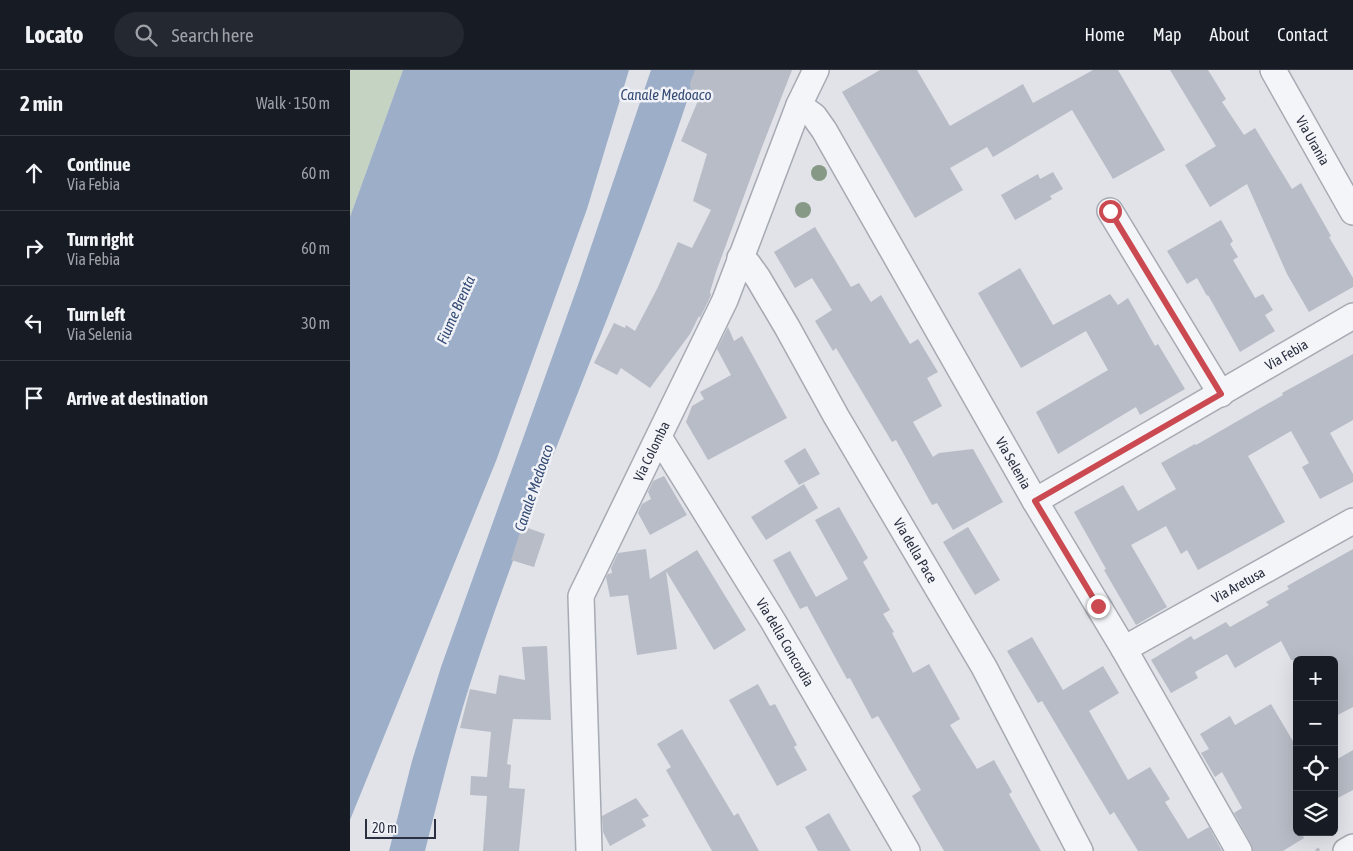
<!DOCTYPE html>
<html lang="en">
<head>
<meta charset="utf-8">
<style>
	body { margin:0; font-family:"Asap Condensed",sans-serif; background:#242831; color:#f1f3f6 }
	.controls { position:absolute; right:15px; bottom:15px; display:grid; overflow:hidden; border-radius:8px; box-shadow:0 5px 20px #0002 }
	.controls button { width:45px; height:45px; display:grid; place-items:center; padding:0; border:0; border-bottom:1px solid #363941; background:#171b24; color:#f1f3f6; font:25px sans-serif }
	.scale { position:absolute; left:15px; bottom:12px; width:71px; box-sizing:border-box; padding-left:5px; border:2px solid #2a3041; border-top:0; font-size:14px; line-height:18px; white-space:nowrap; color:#2a3041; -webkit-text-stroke:4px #f0f2f7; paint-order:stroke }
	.stop { position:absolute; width:15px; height:15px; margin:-11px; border:4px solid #cb4951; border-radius:50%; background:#fff }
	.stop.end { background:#cb4951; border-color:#fff; box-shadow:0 1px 5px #0008 }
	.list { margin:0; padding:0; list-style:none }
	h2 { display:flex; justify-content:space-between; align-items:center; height:65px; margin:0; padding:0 20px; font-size:21px }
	h2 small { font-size:16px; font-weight:400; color:#9ea1a6 }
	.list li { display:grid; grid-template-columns:32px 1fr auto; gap:15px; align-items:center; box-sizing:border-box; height:75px; padding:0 20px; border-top:1px solid #363941 }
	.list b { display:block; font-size:19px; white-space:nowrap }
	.list p { margin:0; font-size:16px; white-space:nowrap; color:#9ea1a6 }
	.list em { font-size:16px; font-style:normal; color:#9ea1a6 }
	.icon { flex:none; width:28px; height:28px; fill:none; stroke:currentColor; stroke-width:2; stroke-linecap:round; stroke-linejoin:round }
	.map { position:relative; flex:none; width:1003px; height:781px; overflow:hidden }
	header { display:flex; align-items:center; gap:30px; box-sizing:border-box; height:70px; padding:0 25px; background:#171b24; border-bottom:1px solid #363941 }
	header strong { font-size:24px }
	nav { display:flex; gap:28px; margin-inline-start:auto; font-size:18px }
	.search { width:350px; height:45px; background:#242831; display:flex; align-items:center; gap:12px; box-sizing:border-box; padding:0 18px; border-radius:28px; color:#9ea1a6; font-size:19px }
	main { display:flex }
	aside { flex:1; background:#171b24 }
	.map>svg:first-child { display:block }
</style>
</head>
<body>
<header>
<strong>Locato</strong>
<div class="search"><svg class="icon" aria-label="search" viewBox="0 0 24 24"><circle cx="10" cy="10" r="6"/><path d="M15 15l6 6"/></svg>Search here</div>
<nav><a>Home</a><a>Map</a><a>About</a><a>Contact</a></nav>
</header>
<main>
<aside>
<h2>2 min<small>Walk · 150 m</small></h2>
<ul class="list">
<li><svg class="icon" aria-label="ahead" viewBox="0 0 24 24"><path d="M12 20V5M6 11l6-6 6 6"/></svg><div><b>Continue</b><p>Via Febia</p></div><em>60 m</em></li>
<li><svg class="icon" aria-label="right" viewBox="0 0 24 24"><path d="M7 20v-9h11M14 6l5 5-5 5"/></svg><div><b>Turn right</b><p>Via Febia</p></div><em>60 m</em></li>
<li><svg class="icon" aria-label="left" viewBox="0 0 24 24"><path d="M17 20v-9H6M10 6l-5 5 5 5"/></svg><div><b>Turn left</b><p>Via Selenia</p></div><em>30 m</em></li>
<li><svg class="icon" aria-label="arrive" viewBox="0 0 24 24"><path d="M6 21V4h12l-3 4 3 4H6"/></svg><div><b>Arrive at destination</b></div></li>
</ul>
</aside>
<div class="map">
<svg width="1003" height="781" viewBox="0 0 1003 781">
	<rect width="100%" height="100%" fill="#e1e3e9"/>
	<polygon fill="#c5d3c2" points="0,0 53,0 0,147"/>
	<g fill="#9daec8">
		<polygon points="53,0 279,0 237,139 146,391 0,750 0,147"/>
		<path d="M301 0H347C285 197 197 385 131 581 108 646 92 714 75 781H39L62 691 91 597 228 215Z"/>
	</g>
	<g fill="#b8bcc6">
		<polygon points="345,0 442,0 412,77 366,202 360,222 361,225 350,248 349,246 340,264 300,318 271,298 267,305 244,293 264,253 275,258 276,255 285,261 307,219 328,172 342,178 361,140 343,131 357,84 331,71 347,33 341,27 340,13"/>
		<polygon points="530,0 567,0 600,56 673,14 683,33 743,0 768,0 815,80 763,109 722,40 643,87 637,77 600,98 613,120 565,148 492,22"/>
		<polygon points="820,0 858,0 876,29 872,32 894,65 905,58 942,119 951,113 981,166 979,167 1003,208 1003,217 959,242 937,204 897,114 860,137 835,95 866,76"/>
		<polygon points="703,102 713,119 700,126 702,129 665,150 651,125 688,104 690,109"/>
		<polygon points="871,150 883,171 880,174 888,187 883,190 904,226 905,228 913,224 923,240 915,245 925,261 890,282 858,225 857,226 847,208 837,214 817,181"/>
		<polygon points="465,157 501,217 509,213 521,232 531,225 560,274 568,269 588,302 577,308 592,336 563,352 583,387 589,383 623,379 653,432 603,460 587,433 582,435 546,370 542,372 486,278 483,281 465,251 482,240 462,208 445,218 424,182"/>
		<polygon points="670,198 703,255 760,224 768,235 778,228 805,276 808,274 835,319 790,345 786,337 708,384 686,342 758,300 736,261 671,298 628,223"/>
		<polygon points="378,257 384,271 392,266 437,348 358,390 336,352 342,336 354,329 350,322 381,305 367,279"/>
		<polygon points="1003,284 1003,350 980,363 1003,404 1003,412 970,429 952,397 959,393 941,361 898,386 935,452 848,500 837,480 831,484 816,456 781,475 817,537 786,555 754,500 756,499 724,442 773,415 788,441 826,419 811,393 845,374 846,375 933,325 932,323"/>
		<polygon points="455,378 470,404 449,415 434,391"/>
		<polygon points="314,406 337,445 300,465 288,443 292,434 301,429 298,422 303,411"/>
		<polygon points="454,414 468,438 416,470 401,447"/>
		<polygon points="489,437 518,488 513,492 540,540 533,544 544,562 542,563 563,603 579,594 610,649 600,655 627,699 644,690 662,722 659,724 691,781 594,781 562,726 571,720 528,646 522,649 500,608 497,609 457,536 450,539 423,490 440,481 466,527 498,509 465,450"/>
		<polygon points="172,456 195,464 184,497 161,490"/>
		<polygon points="618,457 650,510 625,525 593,472"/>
		<polygon points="296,479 300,509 347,480 396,560 364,580 316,501 327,579 287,585 278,525 260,527 256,507 258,504 262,503 261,498 268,483"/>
		<polygon points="1003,479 1003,637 984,647 984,590 941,590 931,571 885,598 877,584 845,602 848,608 821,623 801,590 841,566 844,570 876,552 880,557 919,535 916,532 939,519 937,516"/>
		<polygon points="682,567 713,620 753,596 769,623 739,641 778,710 800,697 820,729 815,732 838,769 859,757 872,781 788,781 764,742 760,745 692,631 688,633 657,581"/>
		<polygon points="197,576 201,650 163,649 157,694 161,695 159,718 175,719 169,781 133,781 137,726 120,725 121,706 137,707 141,662 110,658 120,619 146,624 149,605 175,610 172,577"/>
		<polygon points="408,614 420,636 425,634 447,675 444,677 457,700 427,716 379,630"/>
		<polygon points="921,634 947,678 947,751 945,752 947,756 947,762 951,762 954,768 933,781 903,781 901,774 884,743 892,738 872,702 865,707 851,683 859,679 850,664 880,646 885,655"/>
		<polygon points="332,659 384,746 388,743 409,781 362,781 316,700 321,697 307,674"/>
		<polygon points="1003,680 1003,720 984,730 984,691"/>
		<polygon points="286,728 299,746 292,749 296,756 260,776 253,762 252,746"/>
		<polygon points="479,743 501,781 468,781 455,757"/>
	</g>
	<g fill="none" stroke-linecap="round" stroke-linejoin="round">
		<g stroke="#a6aab3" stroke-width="28">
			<g id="minor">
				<path id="s1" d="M923 0 1003 142"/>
				<path id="s2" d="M449 35 464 46 474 60 685 431 774 579 889 781"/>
				<polyline points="760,141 871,324"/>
				<path id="s3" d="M390 188 398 194 408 208 437 257 486 346 634 597 730 781"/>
				<path id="s4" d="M309 367 423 551 557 781"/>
				<path id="s5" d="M685 431 1003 246"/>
				<path id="s6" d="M774 579 1003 451"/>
				<path id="s7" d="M239 781 231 526 375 230 449 35 466 0"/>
				<polyline points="996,781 1003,777"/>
			</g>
		</g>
		<polyline stroke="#bbbec5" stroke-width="3" stroke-dasharray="4 4" stroke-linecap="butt" points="966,781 972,777"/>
		<use href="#minor" stroke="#f4f5f8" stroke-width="25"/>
	</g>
	<g fill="#869987">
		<circle cx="469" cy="103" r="8"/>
		<circle cx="453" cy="140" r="8"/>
	</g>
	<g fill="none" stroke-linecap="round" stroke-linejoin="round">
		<polyline stroke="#cb4951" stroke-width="6" points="748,536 685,431 871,324 760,141"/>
	</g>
	<g text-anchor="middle" stroke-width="5" stroke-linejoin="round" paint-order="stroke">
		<g font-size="14" fill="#2a3041" stroke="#f0f2f7">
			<text dy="5" stroke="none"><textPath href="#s1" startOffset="81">Via Urania</textPath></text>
			<text dy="5" stroke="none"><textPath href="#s5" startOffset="291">Via Febia</textPath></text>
			<text dy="5" stroke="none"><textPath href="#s7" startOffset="416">Via Colomba</textPath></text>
			<text dy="5" stroke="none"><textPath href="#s2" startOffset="419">Via Selenia</textPath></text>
			<text dy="5" stroke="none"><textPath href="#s3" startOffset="342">Via della Pace</textPath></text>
			<text dy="5" stroke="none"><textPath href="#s6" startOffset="131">Via Aretusa</textPath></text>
			<text dy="5" stroke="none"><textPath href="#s4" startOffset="241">Via della Concordia</textPath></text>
		</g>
		<g font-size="15" font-style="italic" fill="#344b74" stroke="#f0f2f7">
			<text x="316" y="30">Canale Medoaco</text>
			<text transform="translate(106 240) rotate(-66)" y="5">Fiume Brenta</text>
			<text transform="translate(184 418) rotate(-71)" y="5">Canale Medoaco</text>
		</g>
	</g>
</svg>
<div class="controls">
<button>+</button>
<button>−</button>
<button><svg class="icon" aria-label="locate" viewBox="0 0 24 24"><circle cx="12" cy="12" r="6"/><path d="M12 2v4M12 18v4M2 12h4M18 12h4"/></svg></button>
<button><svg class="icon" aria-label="layers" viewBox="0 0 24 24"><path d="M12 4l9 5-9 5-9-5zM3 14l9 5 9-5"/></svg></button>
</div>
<div class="scale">20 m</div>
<div class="stop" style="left:760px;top:141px"></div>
<div class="stop end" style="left:748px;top:536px"></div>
</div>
</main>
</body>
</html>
